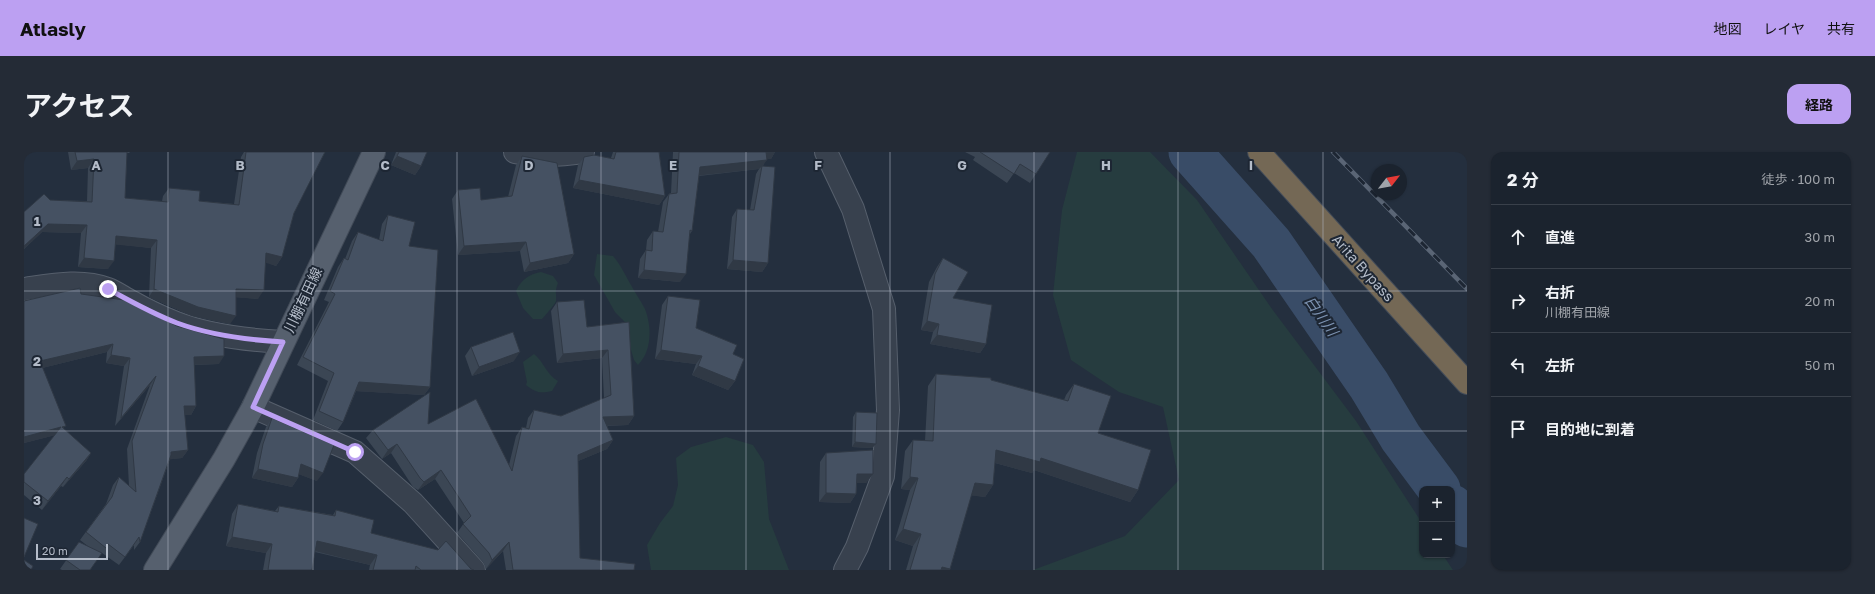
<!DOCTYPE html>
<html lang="ja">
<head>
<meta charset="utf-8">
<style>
	body { margin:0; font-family:"Golos Text","Noto Sans JP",sans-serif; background:#242b36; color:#f1f3f6 }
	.controls { position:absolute; right:12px; bottom:12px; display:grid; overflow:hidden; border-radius:8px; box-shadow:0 1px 3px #0004 }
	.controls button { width:36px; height:36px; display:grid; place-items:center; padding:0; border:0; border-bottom:1px solid #39404a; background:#1b232e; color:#f1f3f6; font:20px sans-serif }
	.compass { position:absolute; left:1347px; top:12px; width:36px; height:36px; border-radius:50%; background:#1b232e; box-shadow:0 1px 3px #0004; rotate:59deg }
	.scale { position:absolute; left:12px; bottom:10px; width:72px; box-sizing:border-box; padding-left:4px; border:2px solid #b4bcc9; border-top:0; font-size:11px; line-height:14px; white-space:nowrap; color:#b4bcc9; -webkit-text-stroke:3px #1d2633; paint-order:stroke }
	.stop { position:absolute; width:12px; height:12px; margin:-9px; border:3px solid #bca0f2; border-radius:50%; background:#fff }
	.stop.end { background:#bca0f2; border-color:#fff; box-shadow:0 1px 4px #0008 }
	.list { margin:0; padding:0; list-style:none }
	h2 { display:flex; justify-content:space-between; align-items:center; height:52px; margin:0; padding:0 16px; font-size:17px }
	h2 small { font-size:13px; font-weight:400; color:#a0a4aa }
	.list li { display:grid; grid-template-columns:26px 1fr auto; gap:12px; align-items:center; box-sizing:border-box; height:64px; padding:0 16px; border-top:1px solid #39404a }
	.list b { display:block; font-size:15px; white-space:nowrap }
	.list p { margin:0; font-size:13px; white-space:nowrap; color:#a0a4aa }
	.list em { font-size:13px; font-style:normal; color:#a0a4aa }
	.icon { flex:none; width:22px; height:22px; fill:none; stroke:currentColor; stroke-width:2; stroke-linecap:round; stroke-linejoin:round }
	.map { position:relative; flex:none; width:1443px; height:418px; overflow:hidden; border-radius:12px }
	header { display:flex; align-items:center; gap:24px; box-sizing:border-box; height:56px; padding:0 20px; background:#bca0f2; color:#111 }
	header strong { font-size:19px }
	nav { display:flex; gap:22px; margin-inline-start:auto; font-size:14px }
	.intro { display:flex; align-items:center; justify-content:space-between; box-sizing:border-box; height:96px; padding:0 24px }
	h1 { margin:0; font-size:28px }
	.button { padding:10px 18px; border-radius:12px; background:#bca0f2; color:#111; font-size:14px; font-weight:700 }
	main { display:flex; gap:24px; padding:0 24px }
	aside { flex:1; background:#1b232e; border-radius:12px; box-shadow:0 1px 3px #0004 }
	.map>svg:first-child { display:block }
</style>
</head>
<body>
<header>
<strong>Atlasly</strong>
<nav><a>地図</a><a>レイヤ</a><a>共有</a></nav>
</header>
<div class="intro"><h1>アクセス</h1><a class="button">経路</a></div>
<main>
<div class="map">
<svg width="1443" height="418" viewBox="0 0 1443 418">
	<rect width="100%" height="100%" fill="#242f3e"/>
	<g fill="#263c3f">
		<polygon points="1053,0 1126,0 1173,48 1248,157 1332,269 1398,371 1398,403 1419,403 1429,418 1009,418 1101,384 1155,328 1139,255 1095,240 1047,208 1029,143 1038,58"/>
		<path d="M573 102 589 104C597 113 601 123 607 133 611 141 617 149 621 157 628 175 628 199 614 213L610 208 607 198 602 171 591 160 570 123Z"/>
		<path d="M517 120 529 124 534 131C530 141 533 141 532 149 532 151 520 165 518 167H509L499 156 492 139C497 128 505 122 517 120Z"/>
		<path d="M510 202C520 210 522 222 534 229L528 239C516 242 511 240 502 233L503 230 499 210Z"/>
		<polygon points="702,285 729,293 740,310 745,367 765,418 627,418 623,393 636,371 649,354 654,333 652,306 667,295"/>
	</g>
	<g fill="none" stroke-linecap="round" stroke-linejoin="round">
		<g stroke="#394c67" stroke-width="43">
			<polyline points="1166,0 1247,91 1345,233 1377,286 1415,337"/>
			<polyline points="1428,354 1443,374"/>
		</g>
		<g stroke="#565f6c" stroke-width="24">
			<g id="minor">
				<path d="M491 0C514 5 536 3 559 0"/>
				<polyline points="802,0 829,57 860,157 864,258 859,324 833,395 821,418"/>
				<path d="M0 137C28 133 57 127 84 137 92 140 100 146 108 150 122 158 137 165 152 171 185 184 224 188 259 190"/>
				<polyline points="229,255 331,300 389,351 450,418"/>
			</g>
		</g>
		<g stroke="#414a57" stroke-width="24">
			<polyline id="major" points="131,418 200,307 229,255 350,0"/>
		</g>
		<g stroke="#434c59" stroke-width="24">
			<polyline id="highway" points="1235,0 1443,231"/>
		</g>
		<use href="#minor" stroke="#38414e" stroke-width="22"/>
		<use href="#major" stroke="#56606e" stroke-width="22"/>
		<use href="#highway" stroke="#746855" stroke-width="22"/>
		<g stroke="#5a6575" stroke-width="4.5">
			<polyline id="rail" points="1309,0 1443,137"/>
		</g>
		<use href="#rail" stroke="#1d2633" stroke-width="3" stroke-dasharray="9" stroke-linecap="butt"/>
	</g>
	<g fill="#3b4654">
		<polygon points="44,0 106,0 105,1 103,1 101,46 138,49 139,44 145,36 175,49 210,52 217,5 220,0 301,0 270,61 258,105 252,114 242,110 234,147 212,145 206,172 168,164 125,145 127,96 91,92 84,117 54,115 57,81 18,80 0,97 0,60 26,48 63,49 64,16 47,18"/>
		<polygon points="372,0 403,0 397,14 391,23 367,13"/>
		<polygon points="589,0 635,0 641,44 635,53 549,36 554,13 560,5 587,6"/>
		<polygon points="649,0 751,0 747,7 742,6 739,14 744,111 738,120 703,117 708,65 713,57 726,58 732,22 735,17 675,24 668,79 666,82 656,130 614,126 616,107 622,98 623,88 629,79 634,80 639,50 645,42 647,41"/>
		<polygon points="941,0 1026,0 1006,31 990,21 983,31 949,8 951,5"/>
		<polygon points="498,4 550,102 544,111 500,120 496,99 434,103 428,47 434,38 457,48 484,45 492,13"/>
		<polygon points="364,63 385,94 406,235 400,243 332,239 319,270 313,279 289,268 304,229 273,213 305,150 300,148 314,115 320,106 321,107 328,89 334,80 355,88 358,72"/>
		<polygon points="919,106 929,146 962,192 956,201 906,192 909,180 897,178 905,130 913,115"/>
		<polygon points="57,142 195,212 170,213 172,254 167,263 160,263 164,298 158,306 146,307 116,390 110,398 110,393 95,413 78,401 66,418 38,418 36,417 55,390 65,395 56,388 82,352 89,333 95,325 105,334 103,297 126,233 91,274 100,214 82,211 83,200 18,216 40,277 67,301 62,309 39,335 37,334 18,358 0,343 0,322 31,283 0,291 0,149"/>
		<polygon points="644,144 672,176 709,202 711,229 704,238 668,223 672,212 631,207 638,153"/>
		<polygon points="533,150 563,175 605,170 610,264 604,273 583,274 589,288 583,297 554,309 556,406 610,418 482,418 479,399 462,417 459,410 433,381 440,371 411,327 394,338 389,335 367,301 358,307 342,286 349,278 404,272 485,313 492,284 498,275 502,276 504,266 510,258 537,264 580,246 578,206 533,211 527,159"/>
		<polygon points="447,195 490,209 448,224 441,204"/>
		<polygon points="912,222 967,228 1040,248 1042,243 1050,232 1074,281 1114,338 1106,350 1010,318 1008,321 971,311 969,333 961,345 947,343 926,418 882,418 889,394 871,388 886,338 877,337 881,299 889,288 901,289 904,234"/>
		<polygon points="832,260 852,292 848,296 828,295 829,265"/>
		<polygon points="248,266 293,329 275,322 274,326 268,335 228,326 233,301 242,275"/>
		<polygon points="802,301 849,322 842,331 833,331 832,342 826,351 795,350 796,310"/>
		<polygon points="214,352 251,359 255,354 309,363 312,358 347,381 450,418 345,418 346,413 291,400 288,418 239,418 242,401 202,394 208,362"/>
	</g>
	<g fill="#303945">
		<polygon points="739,0 751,0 747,7 735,6"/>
		<polygon points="373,4 397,14 391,23 367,13"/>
		<polygon points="70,7 64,16 47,18 53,9"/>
		<polygon points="743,8 737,16 738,14 735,17 670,24 676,15"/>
		<polygon points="555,28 641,44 635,53 549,36"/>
		<polygon points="24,72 63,73 57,81 18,80 0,97 0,94"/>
		<polygon points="92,84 133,88 127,96 86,92"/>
		<polygon points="502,90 496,99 434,103 440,94"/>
		<polygon points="242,101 258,105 252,114 236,109"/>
		<polygon points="550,102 544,111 500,120 506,111"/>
		<polygon points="60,106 90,109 84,117 54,115"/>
		<polygon points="709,108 744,111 738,120 703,117"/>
		<polygon points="620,118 662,122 656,130 614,126"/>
		<polygon points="130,137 212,164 206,172 168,164 125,145"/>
		<polygon points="212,137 240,138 234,147 206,145"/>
		<polygon points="903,169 915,172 909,180 897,178"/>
		<polygon points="913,183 962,192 956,201 906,192"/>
		<polygon points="89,192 83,200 10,218 16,209"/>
		<polygon points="584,198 578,206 533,211 539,202"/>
		<polygon points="637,198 678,204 672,212 631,207"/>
		<polygon points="496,200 490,209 448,224 455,215"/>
		<polygon points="87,203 106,206 100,214 82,211"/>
		<polygon points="200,204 195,212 164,213 170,205"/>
		<polygon points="674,214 711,229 704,238 668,223"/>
		<polygon points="132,224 126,233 91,274 97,266"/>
		<polygon points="335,230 406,235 400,243 329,239"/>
		<polygon points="160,254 172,254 167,263 154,263"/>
		<polygon points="610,264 604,273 573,274 579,265"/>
		<polygon points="37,275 32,283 0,291 0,285"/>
		<polygon points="589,288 583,297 547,312 554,303"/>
		<polygon points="831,290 852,292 848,296 828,295"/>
		<polygon points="373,292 367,301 358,307 364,298"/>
		<polygon points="164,298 158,306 141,308 147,300"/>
		<polygon points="972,298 1017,306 1114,338 1106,350 1010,318 1008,321 964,309"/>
		<polygon points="67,301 62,309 39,335 45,327"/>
		<polygon points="277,312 299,321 293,329 271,321"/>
		<polygon points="234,317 274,326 268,335 228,326"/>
		<polygon points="417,318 411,327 394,338 400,330"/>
		<polygon points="833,322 849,322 842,331 827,331"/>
		<polygon points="43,325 37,334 18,358 24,349"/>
		<polygon points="886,325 894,326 886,338 877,337"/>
		<polygon points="951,331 969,333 961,345 943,343"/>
		<polygon points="802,341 832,342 826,351 795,350"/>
		<polygon points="879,377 897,382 889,394 871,388"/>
		<polygon points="208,385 248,392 242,401 202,394"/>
		<polygon points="293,389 353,403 346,413 287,398"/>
		<polygon points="485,390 479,399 462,417 468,408"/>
		<polygon points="918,415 926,417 926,418 916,418"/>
	</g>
	<g fill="#455162" stroke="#303945">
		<polygon points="51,0 103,0 101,46 144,50 145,36 176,39 175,49 215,53 222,0 301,0 270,61 258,105 242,101 240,138 212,137 212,164 174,155 130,137 133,88 92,84 90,109 60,106 63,73 24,72 0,94 0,60 20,42 26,48 68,50 70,7 53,9"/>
		<polygon points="375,0 403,0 397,14 373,4"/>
		<polygon points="592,0 635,0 641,44 555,28 560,5 570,3 590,7"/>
		<polygon points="655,0 742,0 743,8 676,15 668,79 666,78 662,122 620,118 622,98 628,99 629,79 639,80 645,42 653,41"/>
		<polygon points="956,0 1026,0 1012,22 996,12 990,22"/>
		<polygon points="498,4 533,11 550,102 506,111 502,90 440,94 434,38 456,36 457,48 488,44"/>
		<polygon points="738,14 751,15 744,111 709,108 713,57 730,58"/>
		<polygon points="364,63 391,70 385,94 414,98 406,235 335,230 319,270 295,259 310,221 279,205 311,142 306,139 320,106 324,108 334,80 359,89"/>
		<polygon points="919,106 944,120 929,146 968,153 962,192 913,183 915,172 903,169 911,122"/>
		<polygon points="56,136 57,142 100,148 153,174 200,187 200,204 170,205 172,254 160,254 164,298 147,300 147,303 116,390 115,385 101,405 84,392 82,396 62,380 88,345 95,325 112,340 108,289 132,224 97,266 106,206 87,203 89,192 16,209 42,274 38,275 67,301 45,327 43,325 24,349 0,330 0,322 37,275 0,285 0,149"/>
		<polygon points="644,144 676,148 672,176 713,193 709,202 720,207 711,229 674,214 678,204 637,198"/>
		<polygon points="560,148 563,175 605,170 610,264 579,265 589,288 554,303 556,406 611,412 610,418 489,418 485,390 468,408 465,401 439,372 447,364 417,318 400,330 396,326 373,292 364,298 349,278 406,240 404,272 452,247 488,319 498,275 505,277 510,258 537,264 587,243 584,198 539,202 533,150"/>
		<polygon points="489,180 496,200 455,215 447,195"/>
		<polygon points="912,222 967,226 967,228 1044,249 1050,232 1087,244 1074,281 1127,298 1114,338 1017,306 1016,310 972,298 969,333 951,331 926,417 918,415 917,418 886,418 897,382 879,377 894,326 886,325 889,288 909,289"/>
		<polygon points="832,260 853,261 852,292 831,290"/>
		<polygon points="248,266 310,293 299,321 277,312 274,326 234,317 239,292"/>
		<polygon points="849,298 849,322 833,322 832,342 802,341 802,301"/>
		<polygon points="214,352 254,360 255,354 311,364 312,358 350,368 347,381 414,398 422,389 447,417 450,418 397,418 392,414 391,418 349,418 353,403 293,389 288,418 244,418 248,392 208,385"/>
		<polygon points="0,366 14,372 0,405"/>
		<polygon points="55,390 78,401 66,418 56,418 42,408"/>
		<polygon points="0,408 9,414 7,418 0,418"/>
	</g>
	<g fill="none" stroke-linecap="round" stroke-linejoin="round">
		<path stroke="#bca0f2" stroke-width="5" d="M84 137C106 149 129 162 153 171 186 183 224 188 259 190L229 255 331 300"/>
	</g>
	<path fill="none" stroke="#b4bcc9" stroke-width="1" stroke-opacity="0.55" d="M144 0V418M289 0V418M433 0V418M577 0V418M722 0V418M866 0V418M1010 0V418M1154 0V418M1299 0V418M0 139H1443M0 279H1443"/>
	<g text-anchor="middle" stroke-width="4" stroke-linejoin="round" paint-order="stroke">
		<g font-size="14" fill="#b4bcc9" stroke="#1d2633">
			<text transform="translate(1339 116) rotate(48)" y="5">Arita Bypass</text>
			<text transform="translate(279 148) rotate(-65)" y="5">川棚有田線</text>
		</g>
		<g font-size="15" font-style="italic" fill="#7c92b1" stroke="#1d2633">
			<text transform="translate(1297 164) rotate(55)" y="5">白川川</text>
		</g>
	</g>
	<g font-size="13" text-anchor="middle" font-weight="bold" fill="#b4bcc9" stroke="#1d2633" stroke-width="4" stroke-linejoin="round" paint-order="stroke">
		<text x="72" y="18">A</text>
		<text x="216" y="18">B</text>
		<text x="361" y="18">C</text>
		<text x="505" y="18">D</text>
		<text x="649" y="18">E</text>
		<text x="794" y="18">F</text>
		<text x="938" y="18">G</text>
		<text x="1082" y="18">H</text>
		<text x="1227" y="18">I</text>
		<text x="13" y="74">1</text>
		<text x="13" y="214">2</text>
		<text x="13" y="353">3</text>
	</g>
</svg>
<div class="controls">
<button>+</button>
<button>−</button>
</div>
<svg class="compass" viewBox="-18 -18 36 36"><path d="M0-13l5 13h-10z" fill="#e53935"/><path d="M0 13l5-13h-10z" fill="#a0a4aa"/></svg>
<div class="scale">20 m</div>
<div class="stop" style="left:331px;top:300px"></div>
<div class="stop end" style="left:84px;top:137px"></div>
</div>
<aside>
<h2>2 分<small>徒歩 · 100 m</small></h2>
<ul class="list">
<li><svg class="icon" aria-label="ahead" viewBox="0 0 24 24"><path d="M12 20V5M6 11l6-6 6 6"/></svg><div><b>直進</b></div><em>30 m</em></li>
<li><svg class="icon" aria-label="right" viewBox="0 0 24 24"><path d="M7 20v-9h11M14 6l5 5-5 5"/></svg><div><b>右折</b><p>川棚有田線</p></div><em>20 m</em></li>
<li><svg class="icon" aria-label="left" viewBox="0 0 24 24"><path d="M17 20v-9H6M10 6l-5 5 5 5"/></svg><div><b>左折</b></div><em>50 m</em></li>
<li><svg class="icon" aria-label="arrive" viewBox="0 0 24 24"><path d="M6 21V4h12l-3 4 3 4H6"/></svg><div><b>目的地に到着</b></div></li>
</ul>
</aside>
</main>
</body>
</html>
